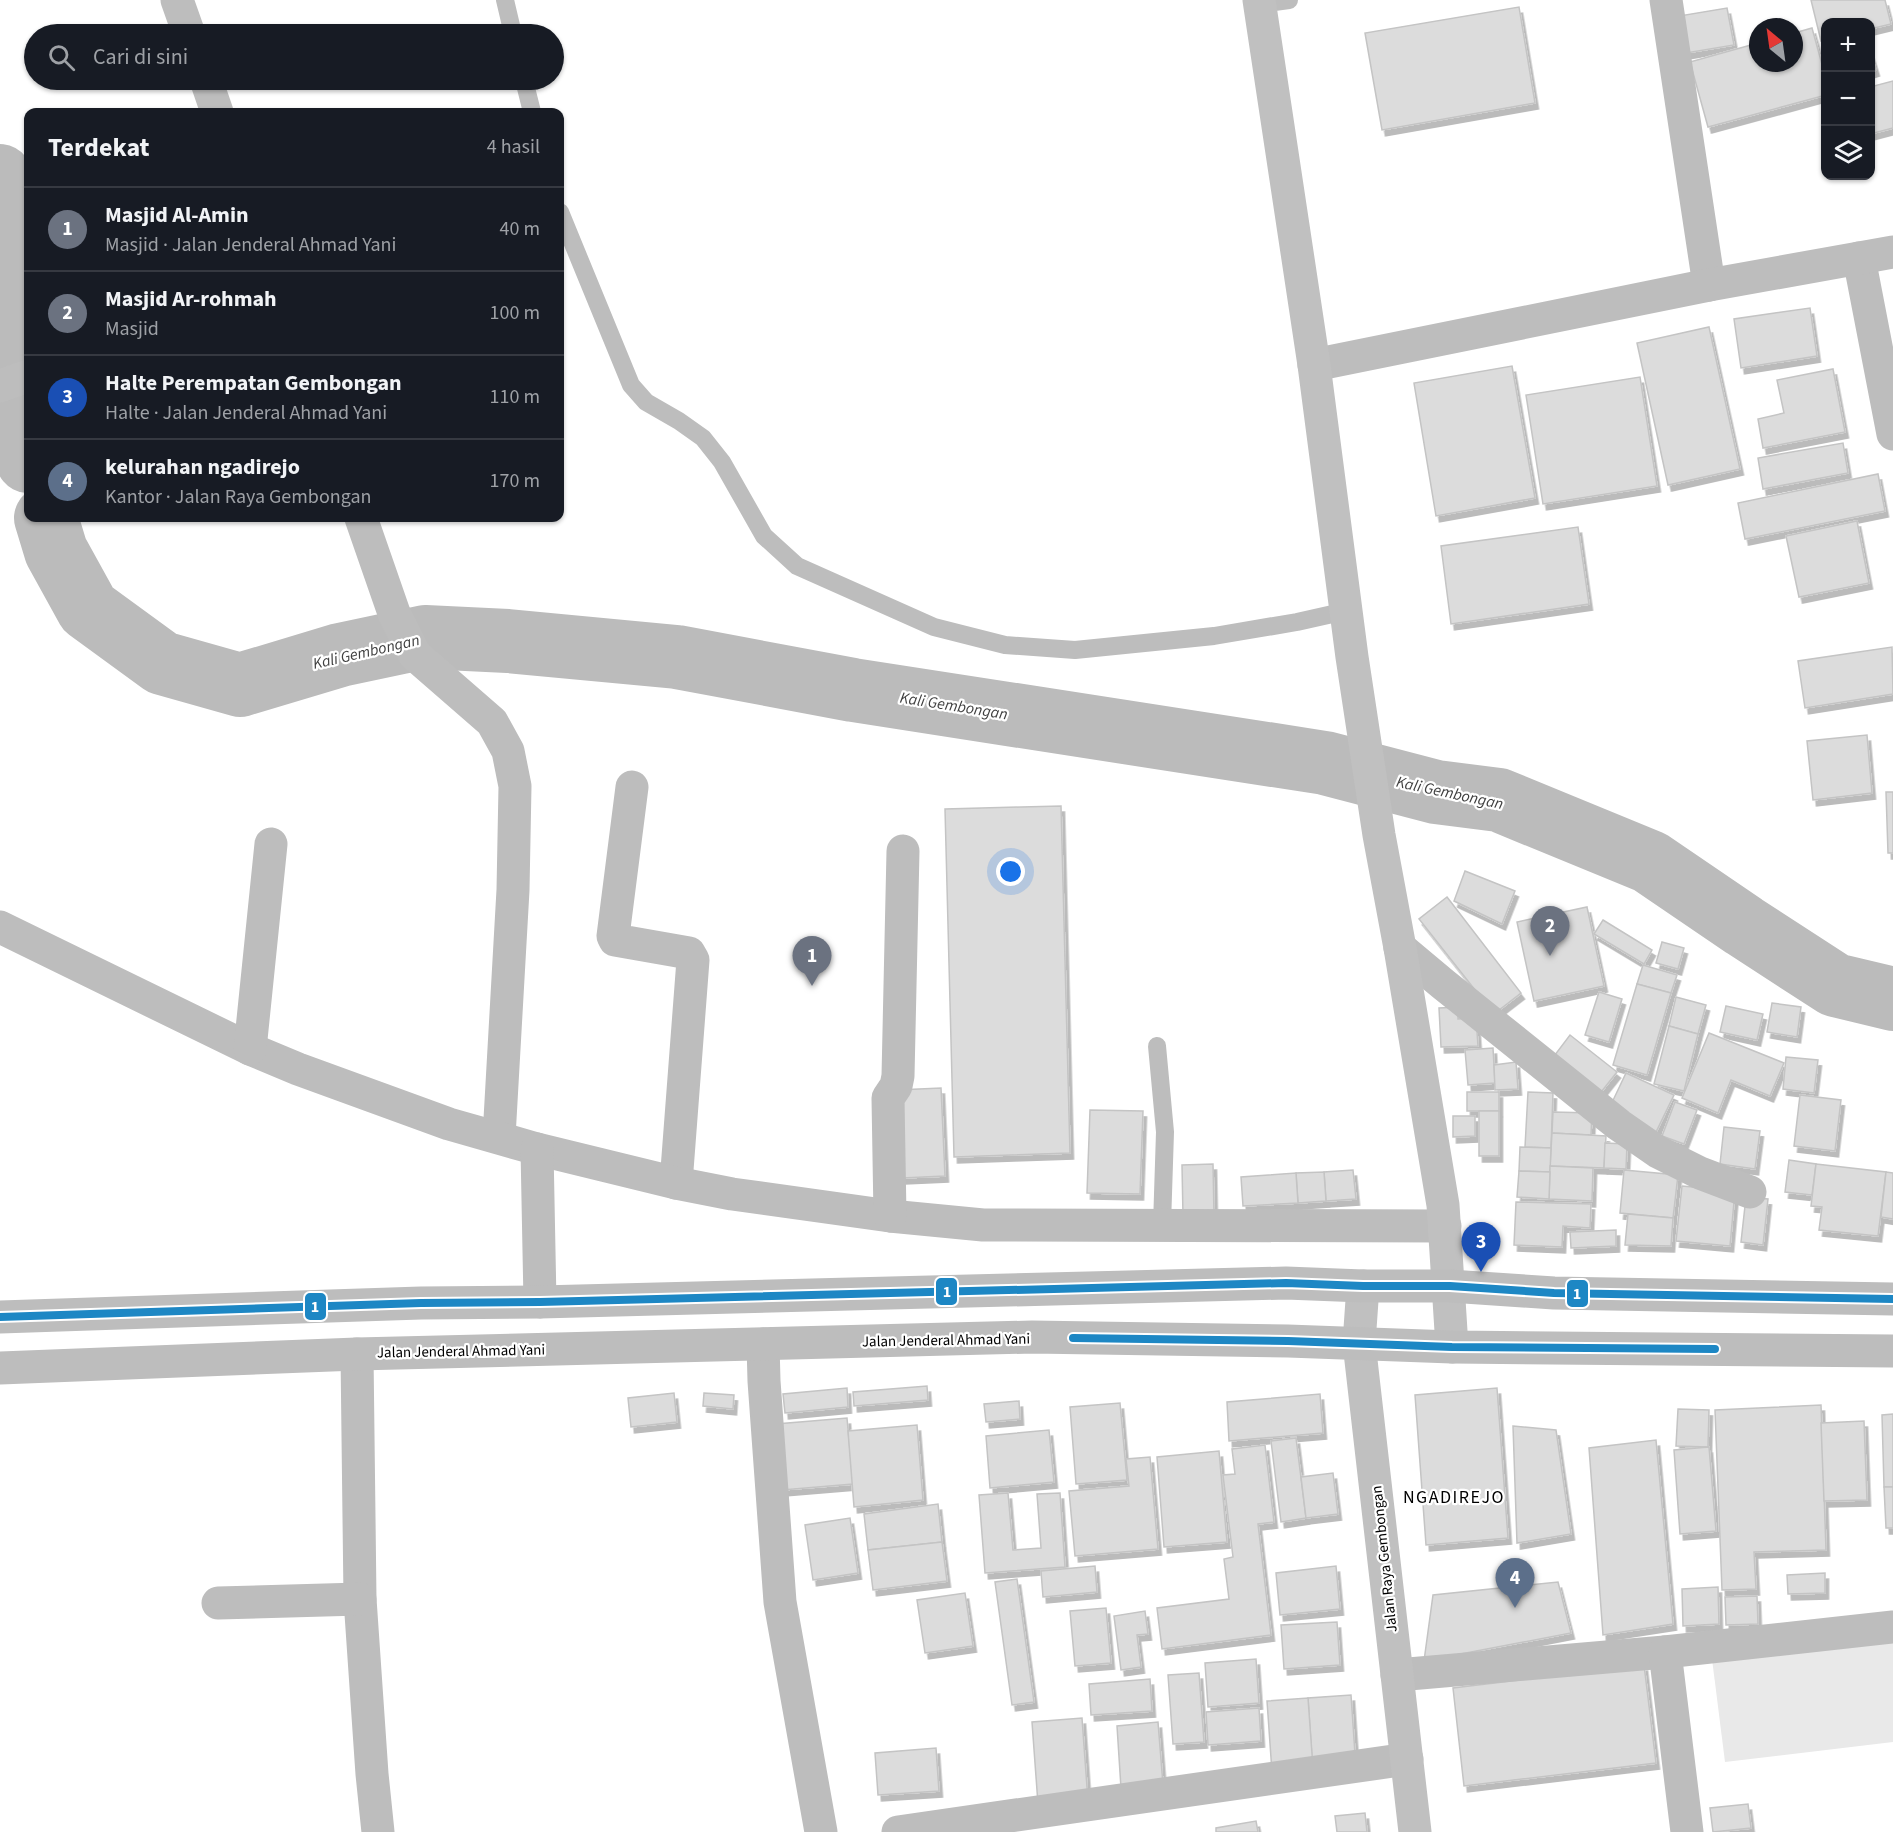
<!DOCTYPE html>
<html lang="id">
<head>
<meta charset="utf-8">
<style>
	body { margin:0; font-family:"Source Sans 3",sans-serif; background:#20242c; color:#f1f3f6 }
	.controls { position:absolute; right:18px; top:18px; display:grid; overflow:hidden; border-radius:12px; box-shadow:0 2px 4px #0004 }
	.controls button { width:54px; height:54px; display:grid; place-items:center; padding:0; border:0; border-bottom:2px solid #363941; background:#171b24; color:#f1f3f6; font:30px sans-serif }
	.compass { position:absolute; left:1749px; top:18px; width:54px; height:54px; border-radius:50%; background:#171b24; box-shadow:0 2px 4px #0004; rotate:331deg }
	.you { position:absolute; left:1011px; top:872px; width:21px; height:21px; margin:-15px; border:4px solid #fff; border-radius:50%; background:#1a73e8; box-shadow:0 0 0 9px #1a73e833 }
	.badge { display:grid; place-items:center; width:39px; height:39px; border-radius:50%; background:#db2777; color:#fff; font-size:20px; font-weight:700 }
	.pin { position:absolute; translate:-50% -50px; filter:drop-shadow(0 2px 3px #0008) }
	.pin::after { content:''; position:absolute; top:32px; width:21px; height:18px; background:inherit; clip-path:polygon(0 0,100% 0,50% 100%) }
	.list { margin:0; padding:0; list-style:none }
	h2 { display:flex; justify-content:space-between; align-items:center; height:78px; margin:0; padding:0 24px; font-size:26px }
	h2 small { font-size:20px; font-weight:400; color:#9ea1a6 }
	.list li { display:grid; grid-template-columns:39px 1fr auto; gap:18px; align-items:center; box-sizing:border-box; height:84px; padding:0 24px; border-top:2px solid #363941 }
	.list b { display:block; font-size:22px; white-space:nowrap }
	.list p { margin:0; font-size:20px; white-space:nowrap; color:#9ea1a6 }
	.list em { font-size:20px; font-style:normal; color:#9ea1a6 }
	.icon { flex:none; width:33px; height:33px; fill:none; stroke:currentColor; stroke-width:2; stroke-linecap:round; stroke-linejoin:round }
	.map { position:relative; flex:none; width:1893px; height:1832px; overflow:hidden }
	.search { position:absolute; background:#171b24; box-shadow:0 2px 4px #0004; left:24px; top:24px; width:540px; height:66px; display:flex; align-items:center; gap:15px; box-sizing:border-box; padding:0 21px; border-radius:33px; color:#9ea1a6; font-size:22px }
	.panel { position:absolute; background:#171b24; box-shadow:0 2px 4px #0004; left:24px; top:108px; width:540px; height:414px; border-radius:12px }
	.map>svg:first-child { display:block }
</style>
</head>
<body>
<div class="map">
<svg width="1893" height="1832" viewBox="0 0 1893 1832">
	<defs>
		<filter id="shadow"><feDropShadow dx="3.5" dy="6" stdDeviation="0" flood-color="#0004"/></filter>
	</defs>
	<rect width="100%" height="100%" fill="#fff"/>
	<polygon fill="#e9e9e9" points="1893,1634 1893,1742 1725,1762 1711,1651"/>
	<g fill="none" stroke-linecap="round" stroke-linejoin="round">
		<g stroke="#bbb" stroke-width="64">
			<polyline points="0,176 18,238 10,402 28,461"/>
			<polyline points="46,518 56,551 88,609 162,663 240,685 340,655 425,637 508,641 677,657 853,690 1325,763 1436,792 1499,800 1650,862 1744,926 1835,985 1893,999"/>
		</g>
	</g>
	<g fill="#dcdcdc" stroke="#c4c4c4" stroke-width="1.5" filter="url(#shadow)">
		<polygon points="1811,0 1885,0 1891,24 1870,29 1870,22 1826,22 1826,40 1821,41"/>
		<polygon points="1519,7 1535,103 1382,130 1365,33"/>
		<polygon points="1727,8 1734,45 1686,53 1679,16"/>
		<polygon points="1812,28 1826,79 1826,95 1708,127 1690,62 1758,43 1758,63 1794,63 1794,33"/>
		<polygon points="1870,51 1876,70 1870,72"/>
		<polygon points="1893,81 1893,128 1870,134 1870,87"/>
		<polygon points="1810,308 1817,356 1741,368 1734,319"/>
		<polygon points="1709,327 1740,469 1668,485 1637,343"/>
		<polygon points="1512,366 1535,498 1436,516 1414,383"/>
		<polygon points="1833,369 1845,432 1763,448 1758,419 1784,413 1777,380"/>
		<polygon points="1640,377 1657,486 1543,504 1526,395"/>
		<polygon points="1843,443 1848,473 1763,489 1758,458"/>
		<polygon points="1878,474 1885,511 1745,539 1738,503"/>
		<polygon points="1857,521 1869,583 1799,597 1786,536"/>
		<polygon points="1578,527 1589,604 1451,624 1441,546"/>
		<polygon points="1892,647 1893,694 1805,708 1798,661"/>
		<polygon points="1867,735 1872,793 1813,800 1807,741"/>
		<polygon points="1886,792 1893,792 1893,853 1888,853"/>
		<polygon points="1061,806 1070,1153 954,1157 945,809"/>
		<polygon points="1465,871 1515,891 1502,924 1454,901"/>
		<polygon points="1447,897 1521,993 1494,1014 1419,919"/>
		<polygon points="1587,907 1604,986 1534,1001 1517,922"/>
		<polygon points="1603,920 1652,950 1644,964 1594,934"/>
		<polygon points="1662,942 1684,948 1678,969 1656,963"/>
		<polygon points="1643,965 1677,975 1671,993 1637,984"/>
		<polygon points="1637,984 1671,993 1647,1075 1613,1065"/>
		<polygon points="1599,992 1622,999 1609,1042 1585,1035"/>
		<polygon points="1676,997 1706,1005 1698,1034 1669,1026"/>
		<polygon points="1772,1003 1801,1007 1797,1037 1767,1032"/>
		<polygon points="1726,1006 1763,1014 1757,1040 1720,1032"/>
		<polygon points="1458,1007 1458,1019 1476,1018 1478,1046 1441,1047 1439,1008"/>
		<polygon points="1669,1026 1698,1034 1684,1091 1654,1084"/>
		<polygon points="1709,1033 1784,1063 1770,1096 1731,1080 1718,1113 1682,1098"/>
		<polygon points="1570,1035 1617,1072 1594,1101 1548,1064"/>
		<polygon points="1493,1048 1495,1083 1468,1085 1465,1050"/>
		<polygon points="1786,1057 1818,1060 1814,1093 1783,1089"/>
		<polygon points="1516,1062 1518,1089 1495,1090 1494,1065"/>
		<polygon points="1626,1073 1674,1095 1655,1134 1607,1113"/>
		<polygon points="941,1088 945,1176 902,1178 897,1090"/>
		<rect x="1467" y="1092" width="32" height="19"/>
		<polygon points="1528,1092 1553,1093 1551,1148 1525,1147"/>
		<polygon points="1800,1095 1841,1100 1835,1151 1794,1146"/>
		<polygon points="1675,1102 1697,1110 1684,1144 1662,1136"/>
		<polygon points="1090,1110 1143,1111 1140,1194 1087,1193"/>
		<rect x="1479" y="1111" width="20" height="45"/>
		<polygon points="1553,1112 1592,1113 1591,1135 1552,1133"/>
		<polygon points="1453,1116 1475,1116 1475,1136 1453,1137"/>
		<polygon points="1724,1127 1760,1131 1755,1169 1720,1164"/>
		<polygon points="1552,1133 1606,1136 1604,1168 1550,1166"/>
		<polygon points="1605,1143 1627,1144 1626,1169 1604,1168"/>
		<polygon points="1520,1147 1551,1148 1550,1172 1519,1171"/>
		<polygon points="1789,1160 1816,1164 1812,1195 1785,1192"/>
		<polygon points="1213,1164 1214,1215 1183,1216 1182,1165"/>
		<polygon points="1816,1164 1886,1172 1878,1236 1819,1230 1822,1207 1811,1206"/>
		<polygon points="1550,1166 1593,1168 1592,1201 1549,1199"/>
		<polygon points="1353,1170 1356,1199 1326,1201 1324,1172"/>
		<polygon points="1624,1170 1678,1175 1673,1218 1620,1213"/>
		<polygon points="1519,1171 1550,1172 1549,1199 1517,1197"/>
		<polygon points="1324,1172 1326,1201 1298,1203 1296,1173"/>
		<polygon points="1886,1172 1893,1173 1893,1219 1881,1217"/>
		<polygon points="1296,1173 1298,1203 1243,1206 1241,1177"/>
		<polygon points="1682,1186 1735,1191 1730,1246 1676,1241"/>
		<polygon points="1746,1197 1768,1199 1763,1245 1741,1242"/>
		<polygon points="1516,1202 1591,1204 1590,1228 1563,1226 1562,1247 1514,1245"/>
		<polygon points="1628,1214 1673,1218 1671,1246 1625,1245"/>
		<polygon points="1616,1230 1616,1246 1571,1248 1570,1232"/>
		<polygon points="927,1386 928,1400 854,1406 853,1392"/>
		<polygon points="847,1388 848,1407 785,1413 783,1394"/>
		<polygon points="1497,1388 1508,1538 1426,1545 1415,1395"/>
		<polygon points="674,1393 677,1422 631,1427 628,1398"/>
		<polygon points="704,1393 734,1395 733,1409 703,1406"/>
		<polygon points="1320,1394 1323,1433 1229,1441 1227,1402"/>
		<polygon points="1019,1401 1020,1419 986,1422 984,1404"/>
		<polygon points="1120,1403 1127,1480 1076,1484 1070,1407"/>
		<polygon points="1821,1405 1826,1550 1754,1552 1756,1589 1722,1590 1715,1410"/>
		<polygon points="1678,1409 1709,1410 1708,1447 1676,1446"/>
		<polygon points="1893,1414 1893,1487 1884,1487 1882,1415"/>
		<polygon points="847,1418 853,1484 782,1490 776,1424"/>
		<polygon points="1864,1421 1867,1500 1824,1501 1821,1423"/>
		<polygon points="917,1425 923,1500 854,1507 848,1431"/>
		<polygon points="1513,1426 1556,1430 1571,1534 1517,1543"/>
		<polygon points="1049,1430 1054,1482 990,1488 986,1436"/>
		<polygon points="1296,1438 1306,1518 1281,1522 1271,1441"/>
		<polygon points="1656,1440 1673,1624 1603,1635 1589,1448"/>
		<polygon points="1265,1445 1274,1522 1258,1524 1271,1635 1162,1649 1157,1608 1229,1599 1224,1559 1233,1557 1223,1475 1235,1474 1232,1449"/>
		<polygon points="1709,1447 1716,1531 1680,1534 1674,1450"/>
		<polygon points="1219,1451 1227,1542 1164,1547 1157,1457"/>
		<polygon points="1150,1457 1158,1549 1075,1556 1069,1491 1129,1486 1126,1459"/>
		<polygon points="1333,1473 1338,1514 1306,1518 1301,1477"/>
		<polygon points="1884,1487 1893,1487 1893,1528 1886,1528"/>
		<polygon points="1008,1493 1013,1550 1041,1548 1037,1494 1060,1493 1065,1567 985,1573 979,1495"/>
		<polygon points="938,1504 942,1542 868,1550 864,1514"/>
		<polygon points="850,1518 858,1573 813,1580 805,1525"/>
		<polygon points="942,1542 947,1581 873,1590 868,1550"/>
		<polygon points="1095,1566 1097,1592 1043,1597 1041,1571"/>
		<polygon points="1336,1566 1340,1609 1280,1615 1276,1573"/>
		<polygon points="1825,1573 1825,1593 1788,1594 1787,1575"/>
		<polygon points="1017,1579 1034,1702 1012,1705 995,1582"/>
		<polygon points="1558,1582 1571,1633 1424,1661 1433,1595"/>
		<polygon points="1718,1587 1719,1624 1683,1626 1682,1589"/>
		<polygon points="965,1593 973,1646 925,1653 917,1600"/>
		<polygon points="1757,1596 1758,1624 1726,1625 1725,1597"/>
		<polygon points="1106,1608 1111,1663 1075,1666 1070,1611"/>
		<polygon points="1145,1611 1148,1634 1137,1635 1141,1667 1121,1670 1114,1616"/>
		<polygon points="1337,1622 1340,1665 1284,1669 1281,1625"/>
		<polygon points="1256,1659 1259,1703 1208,1707 1205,1663"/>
		<polygon points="1644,1665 1656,1763 1464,1786 1453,1688"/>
		<polygon points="1199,1673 1204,1742 1173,1744 1168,1675"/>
		<polygon points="1150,1679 1152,1711 1091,1715 1089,1684"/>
		<polygon points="1351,1695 1355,1754 1312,1758 1308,1698"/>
		<polygon points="1308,1698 1313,1768 1272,1772 1267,1701"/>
		<polygon points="1259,1708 1261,1741 1208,1745 1206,1712"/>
		<polygon points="1082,1718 1088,1801 1038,1804 1032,1722"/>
		<polygon points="1158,1722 1163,1785 1121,1788 1117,1726"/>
		<polygon points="936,1748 939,1791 878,1795 875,1753"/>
		<polygon points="1748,1804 1751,1828 1713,1832 1710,1808"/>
		<polygon points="1365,1813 1367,1832 1337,1832 1335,1816"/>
		<polygon points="1256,1821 1258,1832 1216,1832 1216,1828"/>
	</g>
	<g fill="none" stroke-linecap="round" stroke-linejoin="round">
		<g stroke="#bdbdbd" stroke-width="18">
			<polyline points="505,0 513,34"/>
			<polyline points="1260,4 1289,0"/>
			<polyline points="524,80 532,112"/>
			<polyline points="560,212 631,385 646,402 679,421 703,438 722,462 764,536 797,566 934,627 1005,645 1075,650 1214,636 1297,622 1346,611"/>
			<polyline points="1157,1046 1165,1132 1162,1225"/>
		</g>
		<g stroke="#bdbdbd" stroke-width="33">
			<polyline points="177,0 189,34"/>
			<polyline points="1666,0 1709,285"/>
			<polyline points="206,80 217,112"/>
			<polyline points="1859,258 1893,434"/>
			<polyline points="1314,365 1709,285 1893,252"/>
			<polyline points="0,386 28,376"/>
			<polyline points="361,518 394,613 415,655 492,722 508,751 515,786 513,890 499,1137"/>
			<polyline points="632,787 613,936 615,940 689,953 693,960 676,1183"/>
			<polyline points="0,927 250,1049 298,1069 449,1124 537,1149 676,1183 732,1194 890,1216 983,1225 1445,1226"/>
			<polyline points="1400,948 1443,984 1619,1125 1658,1152 1700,1173 1750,1192"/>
			<polyline points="250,1049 271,844"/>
			<polyline points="537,1149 540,1302"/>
			<polyline points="890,1216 888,1098 896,1086 898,1076 903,851"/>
			<polyline points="763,1344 764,1381 780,1602 821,1832"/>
			<polyline points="357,1354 360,1599 372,1774 378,1832"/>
			<polyline points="218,1603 360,1599"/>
			<polyline points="1397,1675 1665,1652"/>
			<polyline points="898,1832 1407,1759"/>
			<polyline points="1687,1832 1665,1652 1893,1627"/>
		</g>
		<g stroke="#c0c0c0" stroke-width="33">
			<polyline points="1259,0 1314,365 1352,657 1379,835 1400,948 1443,1205 1452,1347"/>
			<polyline points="1363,1286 1359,1343 1415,1832"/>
		</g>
		<g stroke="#bdbdbd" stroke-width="33">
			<polyline points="0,1317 421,1303 540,1302 1286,1283 1363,1286 1450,1286 1554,1293 1893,1299"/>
			<polyline points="0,1368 357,1354 1032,1337 1288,1341 1452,1347 1893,1351"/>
		</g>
		<g stroke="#fff" stroke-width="12">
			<g id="bus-1">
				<polyline points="0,1317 421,1303 540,1302 1286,1283 1363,1286 1450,1286 1554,1293 1893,1299"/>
				<polyline points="1073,1338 1288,1341 1452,1347 1715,1349"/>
			</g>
		</g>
		<use href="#bus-1" stroke="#1d87c4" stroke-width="8"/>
	</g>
	<g text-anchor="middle" stroke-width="4.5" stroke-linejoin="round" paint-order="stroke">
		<g font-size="15" fill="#000" stroke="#fff">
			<text transform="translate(946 1340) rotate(-1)" y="5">Jalan Jenderal Ahmad Yani</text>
			<text transform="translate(461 1351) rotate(-1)" y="5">Jalan Jenderal Ahmad Yani</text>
			<text transform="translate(1384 1559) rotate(-96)" y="5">Jalan Raya Gembongan</text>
		</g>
		<g font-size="16" font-style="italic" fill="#3f3f3f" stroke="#fff">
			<text transform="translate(366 651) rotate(-13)" y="6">Kali Gembongan</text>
			<text transform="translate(954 705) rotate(9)" y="6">Kali Gembongan</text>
			<text transform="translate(1450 792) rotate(12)" y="6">Kali Gembongan</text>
		</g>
		<g font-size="18" letter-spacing="1.5" fill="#000" stroke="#fff">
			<text x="1454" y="1503">NGADIREJO</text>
		</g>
	</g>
	<g stroke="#fff" stroke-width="2">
		<rect x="935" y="1277" width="23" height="29" rx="6" fill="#1d87c4"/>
		<rect x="1566" y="1279" width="23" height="29" rx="6" fill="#1d87c4"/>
		<rect x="304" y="1292" width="23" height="29" rx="6" fill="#1d87c4"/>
	</g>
	<g font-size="16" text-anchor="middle" font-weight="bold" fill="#fff">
		<text x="947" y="1297">1</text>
		<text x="1577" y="1299">1</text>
		<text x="315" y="1312">1</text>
	</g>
</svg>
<div class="controls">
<button>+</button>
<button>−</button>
<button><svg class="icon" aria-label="layers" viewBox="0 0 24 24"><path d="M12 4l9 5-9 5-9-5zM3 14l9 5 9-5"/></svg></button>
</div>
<svg class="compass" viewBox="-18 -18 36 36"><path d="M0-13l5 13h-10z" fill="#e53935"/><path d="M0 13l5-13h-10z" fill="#9ea1a6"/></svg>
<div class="you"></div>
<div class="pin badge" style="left:812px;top:986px;background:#6b7280">1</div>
<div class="pin badge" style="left:1550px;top:956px;background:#6b7280">2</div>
<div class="pin badge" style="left:1481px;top:1272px;background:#1a4fb4">3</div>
<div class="pin badge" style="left:1515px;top:1608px;background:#5c6f8a">4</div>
<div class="search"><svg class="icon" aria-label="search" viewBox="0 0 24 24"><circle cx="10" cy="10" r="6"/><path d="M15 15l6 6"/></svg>Cari di sini</div>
<section class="panel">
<h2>Terdekat<small>4 hasil</small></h2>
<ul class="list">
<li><span class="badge" style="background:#6b7280">1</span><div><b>Masjid Al-Amin</b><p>Masjid · Jalan Jenderal Ahmad Yani</p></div><em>40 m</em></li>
<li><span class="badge" style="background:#6b7280">2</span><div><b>Masjid Ar-rohmah</b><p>Masjid</p></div><em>100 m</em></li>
<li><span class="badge" style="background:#1a4fb4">3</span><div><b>Halte Perempatan Gembongan</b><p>Halte · Jalan Jenderal Ahmad Yani</p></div><em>110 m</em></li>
<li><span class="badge" style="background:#5c6f8a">4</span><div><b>kelurahan ngadirejo</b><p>Kantor · Jalan Raya Gembongan</p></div><em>170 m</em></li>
</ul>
</section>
</div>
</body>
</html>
